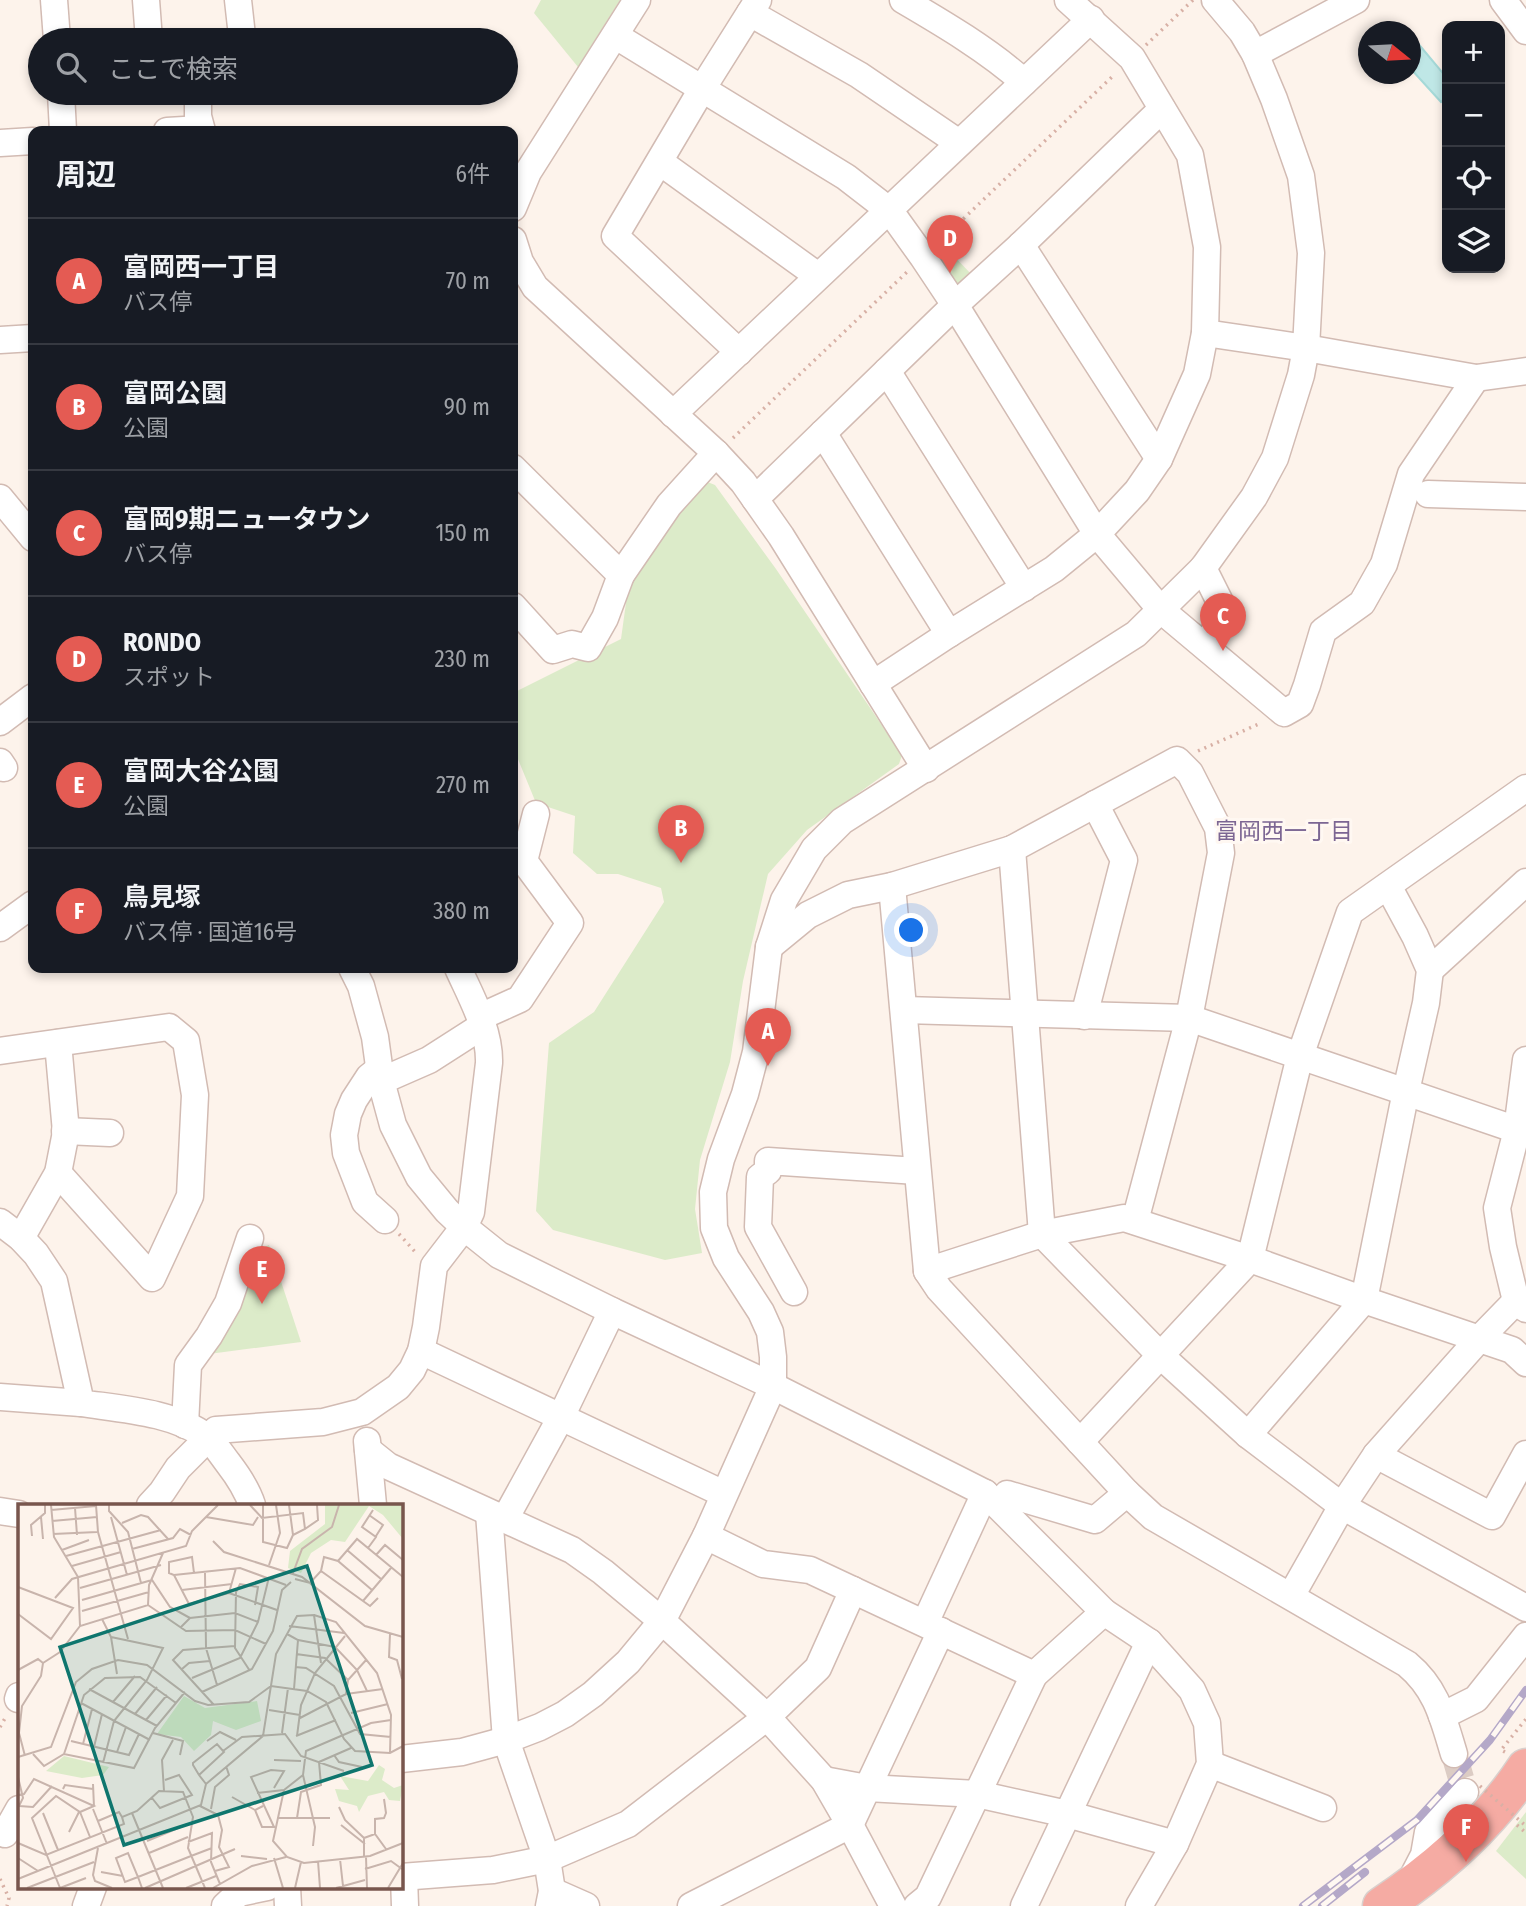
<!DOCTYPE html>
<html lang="ja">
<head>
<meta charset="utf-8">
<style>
	body { margin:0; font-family:"Fira Sans Condensed","Noto Sans JP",sans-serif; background:#20242c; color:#f1f3f6 }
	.controls { position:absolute; right:21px; top:21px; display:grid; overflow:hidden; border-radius:14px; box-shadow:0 4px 10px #0003 }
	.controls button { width:63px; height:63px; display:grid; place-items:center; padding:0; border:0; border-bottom:2px solid #363941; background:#171b24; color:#f1f3f6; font:35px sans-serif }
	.compass { position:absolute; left:1358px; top:21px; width:63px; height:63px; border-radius:50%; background:#171b24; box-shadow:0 4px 10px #0003; rotate:108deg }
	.you { position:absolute; left:912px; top:931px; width:24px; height:24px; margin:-18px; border:5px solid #fff; border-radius:50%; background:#1a73e8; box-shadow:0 0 0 10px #1a73e833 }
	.badge { display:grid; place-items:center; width:46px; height:46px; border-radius:50%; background:#e45b53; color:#fff; font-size:23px; font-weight:700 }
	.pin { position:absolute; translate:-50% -58px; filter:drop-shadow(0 2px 4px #0008) }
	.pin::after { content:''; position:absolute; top:37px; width:24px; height:21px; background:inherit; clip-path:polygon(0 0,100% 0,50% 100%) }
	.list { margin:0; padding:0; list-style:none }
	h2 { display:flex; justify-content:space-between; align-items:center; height:91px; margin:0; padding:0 28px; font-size:30px }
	h2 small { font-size:23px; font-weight:400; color:#9ea1a6 }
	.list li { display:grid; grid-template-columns:46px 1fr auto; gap:21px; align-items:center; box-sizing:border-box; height:126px; padding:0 28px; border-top:2px solid #363941 }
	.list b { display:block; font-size:26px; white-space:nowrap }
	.list p { margin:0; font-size:23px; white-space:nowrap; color:#9ea1a6 }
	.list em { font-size:23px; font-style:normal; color:#9ea1a6 }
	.icon { flex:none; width:38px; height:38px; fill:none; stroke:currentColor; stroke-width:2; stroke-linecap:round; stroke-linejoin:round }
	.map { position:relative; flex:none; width:1526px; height:1906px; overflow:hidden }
	.search { position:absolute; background:#171b24; box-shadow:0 4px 10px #0003; left:28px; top:28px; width:490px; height:77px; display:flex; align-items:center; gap:18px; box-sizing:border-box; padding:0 24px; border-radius:38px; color:#9ea1a6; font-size:26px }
	.panel { position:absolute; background:#171b24; box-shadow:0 4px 10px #0003; left:28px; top:126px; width:490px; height:847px; border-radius:14px }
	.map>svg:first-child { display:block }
</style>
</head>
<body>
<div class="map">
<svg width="1526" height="1906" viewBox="0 0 1526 1906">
	<rect width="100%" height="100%" fill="#fdf3eb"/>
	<g fill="#dcebc9">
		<polygon points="541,0 620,0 578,67 534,13"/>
		<polygon points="946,248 974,277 957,293 933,259"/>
		<polygon points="700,479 715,485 776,569 902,755 899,764 807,830 768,874 743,981 730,1062 700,1160 695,1209 702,1253 665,1260 553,1230 536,1211 549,1043 594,1012 664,902 661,888 618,874 597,874 573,853 575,816 536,803 513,747 513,693 621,639 629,581"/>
		<polygon points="269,1245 301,1342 209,1354 253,1252"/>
		<polygon points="1526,1812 1526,1879 1496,1851"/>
	</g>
	<polygon fill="#bfe7e6" stroke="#a5d9d8" stroke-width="2" points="1411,35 1447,78 1447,96 1441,102 1411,69"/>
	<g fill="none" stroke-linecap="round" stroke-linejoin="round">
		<polyline stroke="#dcccc4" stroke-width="26" stroke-dasharray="26 13" stroke-linecap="butt" points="1454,1754 1465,1792"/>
		<g stroke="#d2bbb3" stroke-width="29">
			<g id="minor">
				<polyline points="54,0 57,40"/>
				<polyline points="146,0 149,40"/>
				<polyline points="238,0 242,36 240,40"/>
				<path d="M903 0C944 24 988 50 1024 82"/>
				<polyline points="1503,0 1526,31"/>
				<polyline points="750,13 859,75 959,143"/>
				<polyline points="616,36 846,177 890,211 923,257 955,305 1097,534 1161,610 1284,713 1300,704 1307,685 1323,631 1362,603 1384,564 1411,474 1476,378"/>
				<polyline points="1255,54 1356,0"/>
				<polyline points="61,93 63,131"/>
				<polyline points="198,93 198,116 202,131"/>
				<polyline points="167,131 201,129"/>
				<polyline points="0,143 33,141"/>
				<polyline points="660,162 818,276"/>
				<polyline points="513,208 528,172 637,0"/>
				<polyline points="513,240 520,262 535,287 716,453 743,482 781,536 926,769"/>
				<polyline points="1021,245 1159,459"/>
				<polyline points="1205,333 1306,348 1476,378 1526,371"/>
				<polyline points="0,340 33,338"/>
				<polyline points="739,352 615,236 702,89 758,0"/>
				<polyline points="887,371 1024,588"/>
				<polyline points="673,414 1091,19"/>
				<polyline points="823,433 949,634"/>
				<polyline points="513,468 621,575"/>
				<polyline points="1428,494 1526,497"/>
				<polyline points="0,498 33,538"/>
				<polyline points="755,499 955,305 1021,245 1162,109"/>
				<polyline points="1203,568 1223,608 1208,649"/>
				<polyline points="513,606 553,650 572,644 588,648 605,618 621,575 669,505 716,453"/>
				<polyline points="873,684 949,634 1054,569 1097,534 1137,491 1159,459 1197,374 1205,333 1207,247 1190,155 1132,58 1068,0"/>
				<polyline points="0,722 33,697"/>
				<polyline points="0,762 4,768"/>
				<polyline points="1012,849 1042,1234 1161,1356 1248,1435 1342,1506 1526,1608"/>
				<path d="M892 886 927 1271 939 1289 1127 1493 1153 1517 1407 1664C1437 1689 1443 1718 1454 1754"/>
				<polyline points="0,928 33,904"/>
				<polyline points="769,947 808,915 848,895 892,886 1012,849 1177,760 1190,773 1218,828 1221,853 1189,1018 1135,1221"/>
				<polyline points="352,968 361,986 375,1037 381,1081 393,1125 419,1177 447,1211 464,1227 499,1255 612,1311 773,1386 985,1493 1104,1612 1149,1642 1192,1690 1207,1723 1210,1764 1175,1844 1067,1814 977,1794 867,1788 824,1780"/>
				<polyline points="1430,970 1526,882"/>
				<polyline points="904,1010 1189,1018 1526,1133"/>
				<polyline points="1084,1016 1124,860 1095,804"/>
				<polyline points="480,1017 520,999 570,923 524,861 536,814"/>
				<polyline points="0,1051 169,1027 186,1041 195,1095 190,1196 152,1278 58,1173"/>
				<polyline points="1526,1060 1517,1130 1497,1208 1503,1247 1516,1301 1526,1309"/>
				<polyline points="379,1069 369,1077 354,1100 348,1114 344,1135 346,1153 365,1202 385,1220"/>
				<polyline points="381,1081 429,1060 482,1026"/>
				<polyline points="65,1131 110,1133"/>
				<path d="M0 1222 21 1238 36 1254 54 1281 81 1403C121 1409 174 1412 207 1437 215 1444 221 1454 228 1463 238 1476 247 1489 252 1505"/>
				<polyline points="21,1238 58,1173 66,1132 58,1043"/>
				<polyline points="927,1271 1042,1234 1124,1218 1250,1259 1364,1300 1512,1350 1526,1363"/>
				<polyline points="794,1292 758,1227 760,1177 768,1171 768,1161 917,1171"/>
				<polyline points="421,1351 724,1494"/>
				<polyline points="0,1397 81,1403"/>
				<polyline points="185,1425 188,1365 209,1336 228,1303 250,1238"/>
				<polyline points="1248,1435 1364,1300 1406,1091 1426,1003 1430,970 1415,936 1388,886"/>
				<polyline points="367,1441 373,1505"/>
				<polyline points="1080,1442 1250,1259 1300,1056 1350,912 1526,788"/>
				<polyline points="368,1450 388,1466 572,1550 603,1572 662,1621 767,1717 824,1780 850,1825 893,1906"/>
				<polyline points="1376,1455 1492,1516 1526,1454"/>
				<path d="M150 1505 162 1492 178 1468 216 1430 323 1422 362 1412 398 1387 412 1370 421 1351 426 1327 434 1266 464 1227 471 1212 489 1063C490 1030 471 997 458 968"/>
				<polyline points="999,1506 1007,1494 1095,1520 1127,1493"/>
				<polyline points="0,1511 19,1514"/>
				<polyline points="489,1513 506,1740 547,1859 552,1891 549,1906"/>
				<polyline points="505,1519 561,1417 612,1311"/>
				<polyline points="706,1536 763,1564 810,1570 1034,1675 1104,1612"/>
				<polyline points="1291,1596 1342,1506 1376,1455 1479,1339 1516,1301"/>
				<polyline points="925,1623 985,1493"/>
				<polyline points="18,1699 19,1696"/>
				<polyline points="1442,1716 1476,1699 1526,1636"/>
				<polyline points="401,1759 462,1752 506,1740 540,1727 565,1714 593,1694 628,1662 662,1621 706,1536 773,1386 773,1357 770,1332 761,1312 726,1258 714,1228 713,1192 721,1159 745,1094 756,1052 769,947 784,900 814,849 842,821 1136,634 1203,568 1254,497 1275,458 1301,375 1306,348 1311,253 1301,176 1274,99 1255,54 1242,32 1215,0"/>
				<polyline points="1210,1764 1323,1808"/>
				<polyline points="5,1834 19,1809"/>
				<polyline points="401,1877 493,1870 547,1859 628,1824 767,1717 818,1668 853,1590"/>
				<polyline points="404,1877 405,1906"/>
				<polyline points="1410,1882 1424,1855 1428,1832 1465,1792"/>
				<polyline points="287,1887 288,1906"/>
				<polyline points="552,1891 586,1906"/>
				<polyline points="86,1906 93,1887"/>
				<polyline points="225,1906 239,1893 267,1887"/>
				<polyline points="691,1906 850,1825 941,1631"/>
				<polyline points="917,1906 928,1897 1034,1675"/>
				<polyline points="1024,1906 1149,1642"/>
				<polyline points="1139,1906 1175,1844"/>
			</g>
		</g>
		<g stroke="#d9d0cd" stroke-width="41">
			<path id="highway" d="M1382 1906C1438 1869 1489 1824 1526 1768"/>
		</g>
		<g stroke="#d8b0a5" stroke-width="3.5" stroke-dasharray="2 5" stroke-linecap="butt">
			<polyline points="1146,45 1193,0"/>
			<polyline points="938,243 1115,74"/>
			<polyline points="733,438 907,272"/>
			<polyline points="1198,751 1261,723"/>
			<polyline points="399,1234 417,1254"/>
			<polyline points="0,1727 7,1715"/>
			<polyline points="1505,1752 1501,1750 1526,1719"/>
			<polyline points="1517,1825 1526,1833"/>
			<polyline points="0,1879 9,1898 7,1906"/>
		</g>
		<use href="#minor" stroke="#fff" stroke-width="26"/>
		<use href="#highway" stroke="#f5aba3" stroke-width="38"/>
		<g stroke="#b4a8c8" stroke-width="8">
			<g id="rail">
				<polyline points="1303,1906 1417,1820 1490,1740 1526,1690"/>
				<polyline points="1322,1906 1365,1872"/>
			</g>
		</g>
		<use href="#rail" stroke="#fff8f2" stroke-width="5" stroke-dasharray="16" stroke-linecap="butt"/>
		<polyline stroke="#d8b0a5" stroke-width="3.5" stroke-dasharray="2 5" stroke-linecap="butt" points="1480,1786 1526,1826"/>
	</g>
	<g text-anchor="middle" stroke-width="6" stroke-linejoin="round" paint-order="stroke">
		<g font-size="23" fill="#7c6693" stroke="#fff8f2">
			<text x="1284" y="839">富岡西一丁目</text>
		</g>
	</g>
	<g transform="translate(18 1504)">
		<rect width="385" height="385" fill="#fdf3eb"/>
		<path d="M307 1H385V35L365 11 351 2 327 38 313 36 293 49 283 69 270 64 272 47 307 20ZM166 192 187 204 239 197 243 217 218 226 195 217 193 231 176 247 163 233 139 230ZM46 252 91 263 85 271 64 274 28 267ZM361 261 367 265 364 276 376 284 385 281 382 297 371 296 366 288 350 292 341 308 339 302 321 297 317 285 331 286 322 272 350 277Z" fill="#dcebc9"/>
		<path fill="none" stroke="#c8b4ac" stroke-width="2" d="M33 1 36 33 60 73 62 122M78 1 80 28 110 135M91 1V7L110 28 123 79M232 1 244 14 285 9 287 25 275 31M245 1V38L269 44 275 31 271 1M57 4 59 31M33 6 78 2M351 11 365 21 358 32M23 13 25 35M93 13 109 71M188 13 235 21 240 13M34 17 79 13M104 19 123 11 130 13 150 35M287 25 300 16 299 1M35 30 79 28M14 32 13 21 27 9V1M195 37 206 48 284 73 347 122 385 133M350 44 358 33 344 23 355 6M114 45 155 34 162 25 173 31M44 46 71 36M329 46 363 75M358 51 367 41 385 56M48 52 143 26M320 57 339 35 385 73M251 61 262 29 258 1M54 62 103 48M303 67 352 102 360 94M176 69 174 53 151 58V69L156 71 171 100 211 89 218 64M187 69 188 144 199 181M275 69 284 45 314 23 321 1M156 71 222 64 268 81M277 75 292 79 303 67 306 53 320 57 354 86M0 83 55 104 33 135 0 110M62 84 143 61M164 86 214 80M211 89 259 106M37 94 54 75 168 42 174 27 200 1M64 96 134 76 152 103 172 114M345 97 373 64M130 101 131 81 145 49M64 107 131 88M296 111 318 118 359 169 373 211 372 249M84 115 93 133 99 170M271 122 326 129M163 123 172 114 217 109 240 118M269 130 280 136 276 185M372 130 371 153 379 156 384 175M280 136 317 143 339 166 349 187M278 150 307 154 330 176M277 163 288 164 316 182 342 230 373 233M164 165 171 159 192 157M0 166 20 155 25 159M232 167 217 144 218 88 222 80 240 83 237 101M174 174 222 154 240 118 251 73M71 185 139 222M184 188 234 165 255 127 264 86 273 78M328 190 330 176 349 155M95 198 117 172M63 199 132 236M196 201 155 156 165 146 217 142M251 206 282 211M333 209 370 200M117 210 139 183M282 214 328 190 365 185M128 216 149 191M373 216 353 219 288 247 285 271 266 286 255 337 269 353 286 359 352 352 385 339M135 229 165 237 162 251M264 229 270 184M278 232 318 216M279 232 283 201 297 169 327 132M53 237 111 251 121 230M189 237 202 228 218 236M65 240 74 205M76 243 84 210M205 247 224 233 267 230 283 252 326 267M99 248 108 223M15 250 26 262 46 250 116 264 137 224 167 188M46 250 66 191 87 174 122 173 158 199M316 251 321 258 344 263M7 252 1 229 4 202 23 172 25 159 42 148 62 122 130 101 168 127 217 126 248 140M0 253 33 243 58 178 74 165 100 156 129 161 177 197 190 201 231 198 253 182 289 187 308 198 326 235 337 247 372 249 385 242M256 256 283 257M85 259 96 217 129 176 145 144 93 133M181 271 206 248 199 240 175 259V261L181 271 188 280M285 271 297 323 295 342M0 273 5 294 1 302M75 280 76 303M45 285 47 281 75 285M146 287 144 256 155 236M239 289 266 286M0 291 6 290 16 275 76 302 62 308 38 292 14 314 42 384M214 293 237 306M134 294 142 304 174 291 161 271 147 276M1 302 15 303 34 282M182 302 200 311 204 326 201 343 211 363 197 367M245 302 237 306 244 323H257M321 303 327 316 346 334V353M75 305 89 340M193 305 197 283 211 271 208 262M62 308 72 333M25 309 40 346M114 309 145 384M259 314H312M279 314 283 288 303 281 301 258 333 244M80 317 101 308 104 313M323 321 347 340M256 323 233 273 253 266 266 267 256 284M51 328 61 308M357 330V315L366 314 368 309 366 295M346 334 357 330 368 345M129 337 170 320M170 338 194 329 193 358 202 380M0 339 28 351 106 320 104 313 119 307 141 287 165 288 175 313 170 344 187 384M80 344 75 371 77 377 94 384M131 349 170 333M223 352 249 355M348 353 349 384M0 354 20 367M256 354 265 384M322 355 325 382M300 357 302 384M347 365 373 357 384 365M83 368 105 372M0 375 183 301 188 280 245 232 258 150 279 112 296 111 303 159M9 384 76 358M42 384 68 374M124 384 120 373 110 349 98 354 107 378 120 373 173 352 194 344M127 384 217 345M168 384 198 372M195 384 234 362 268 353M277 384 283 358M318 384 347 376M370 384 385 359"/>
		<path fill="#0f766e" fill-opacity="0.15" stroke="#0f766e" stroke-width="3.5" d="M289 62 354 261 106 341 42 143Z"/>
		<rect width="385" height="385" fill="none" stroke="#78564d" stroke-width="3.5"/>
	</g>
</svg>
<div class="controls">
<button>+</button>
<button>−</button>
<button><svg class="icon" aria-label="locate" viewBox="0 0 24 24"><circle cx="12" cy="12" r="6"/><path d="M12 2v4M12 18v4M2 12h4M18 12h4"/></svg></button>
<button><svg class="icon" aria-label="layers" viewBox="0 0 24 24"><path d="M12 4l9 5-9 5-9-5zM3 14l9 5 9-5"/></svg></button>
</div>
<svg class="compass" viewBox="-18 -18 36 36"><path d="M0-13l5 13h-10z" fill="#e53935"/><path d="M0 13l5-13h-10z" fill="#9ea1a6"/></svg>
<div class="you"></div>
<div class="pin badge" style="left:768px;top:1066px">A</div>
<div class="pin badge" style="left:681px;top:863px">B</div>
<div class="pin badge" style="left:1223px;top:651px">C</div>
<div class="pin badge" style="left:950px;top:273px">D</div>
<div class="pin badge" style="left:262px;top:1304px">E</div>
<div class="pin badge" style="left:1466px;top:1862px">F</div>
<div class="search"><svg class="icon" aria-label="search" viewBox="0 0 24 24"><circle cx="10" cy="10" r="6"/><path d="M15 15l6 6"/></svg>ここで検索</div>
<section class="panel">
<h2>周辺<small>6件</small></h2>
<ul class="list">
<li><span class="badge">A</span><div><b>富岡西一丁目</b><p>バス停</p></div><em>70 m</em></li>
<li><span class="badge">B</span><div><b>富岡公園</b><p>公園</p></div><em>90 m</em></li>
<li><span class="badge">C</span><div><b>富岡9期ニュータウン</b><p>バス停</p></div><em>150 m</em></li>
<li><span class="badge">D</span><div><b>RONDO</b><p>スポット</p></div><em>230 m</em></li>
<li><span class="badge">E</span><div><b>富岡大谷公園</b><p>公園</p></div><em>270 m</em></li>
<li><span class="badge">F</span><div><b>鳥見塚</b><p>バス停 · 国道16号</p></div><em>380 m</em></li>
</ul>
</section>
</div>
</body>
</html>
